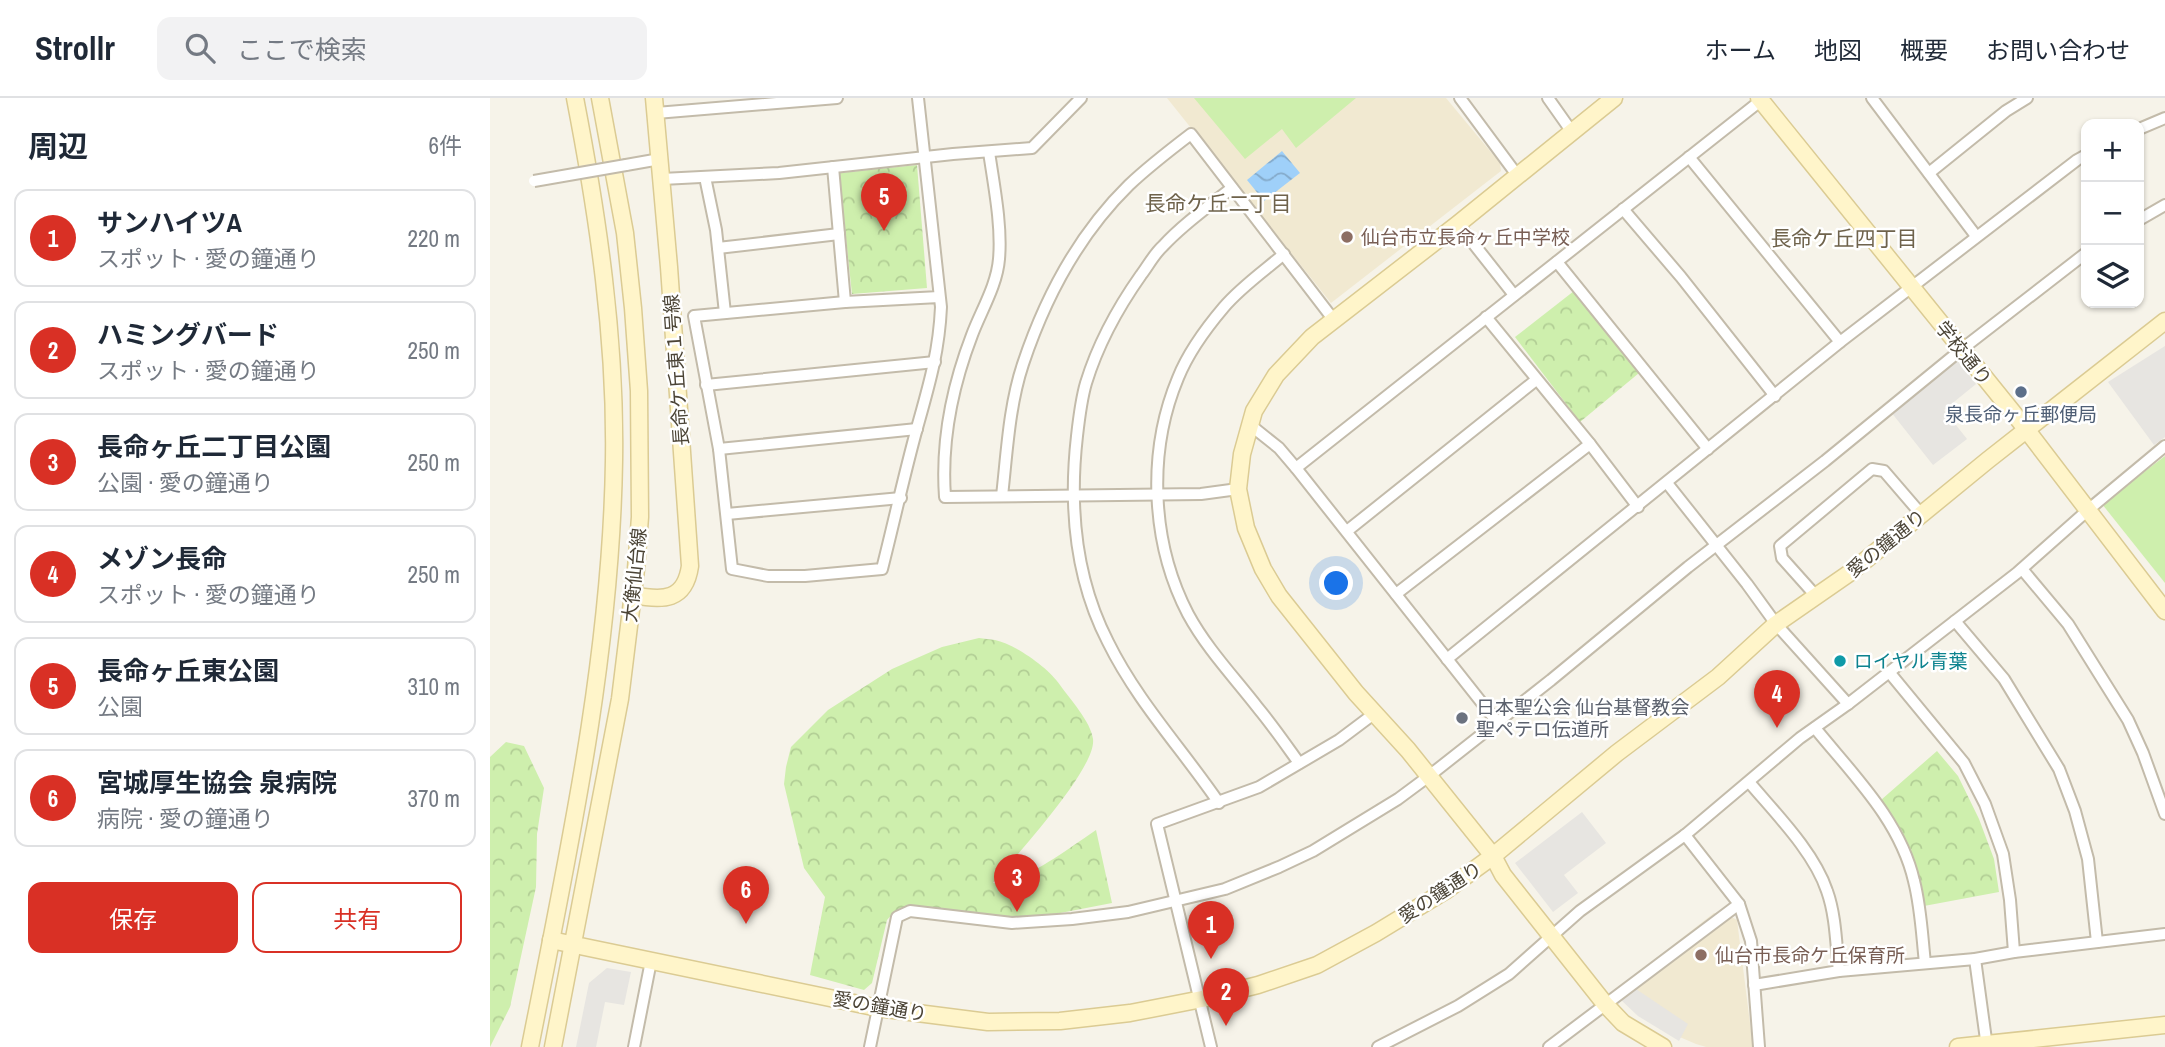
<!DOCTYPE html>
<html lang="ja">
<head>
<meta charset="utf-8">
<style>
	body { margin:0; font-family:"Archivo Narrow","Noto Sans JP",sans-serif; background:#f2f2f3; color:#1f2937 }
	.controls { position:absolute; right:21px; top:21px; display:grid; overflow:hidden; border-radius:14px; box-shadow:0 2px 5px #0004 }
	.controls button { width:63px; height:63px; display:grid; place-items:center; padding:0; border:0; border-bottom:2px solid #e0e1e3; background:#fff; color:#1f2937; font:35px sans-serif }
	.you { position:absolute; left:847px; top:486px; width:24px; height:24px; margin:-18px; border:5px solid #fff; border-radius:50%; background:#1a73e8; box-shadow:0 0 0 10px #1a73e833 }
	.badge { display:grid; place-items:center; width:46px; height:46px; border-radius:50%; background:#d93025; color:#fff; font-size:23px; font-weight:700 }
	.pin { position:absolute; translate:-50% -58px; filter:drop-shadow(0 2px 4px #0008) }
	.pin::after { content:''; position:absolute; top:37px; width:24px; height:21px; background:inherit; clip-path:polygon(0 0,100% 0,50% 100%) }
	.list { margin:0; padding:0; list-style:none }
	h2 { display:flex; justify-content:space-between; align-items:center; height:91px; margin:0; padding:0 28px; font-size:30px }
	h2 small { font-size:23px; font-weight:400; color:#747a83 }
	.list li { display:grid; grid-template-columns:46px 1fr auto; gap:21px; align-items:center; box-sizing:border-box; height:98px; margin:0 14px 14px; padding:0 14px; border:2px solid #e0e1e3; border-radius:14px }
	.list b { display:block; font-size:26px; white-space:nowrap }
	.list p { margin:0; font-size:23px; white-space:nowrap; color:#747a83 }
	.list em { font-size:23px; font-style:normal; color:#747a83 }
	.actions { display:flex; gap:14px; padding:21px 28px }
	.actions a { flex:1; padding:16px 0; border:2px solid #d93025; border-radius:14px; text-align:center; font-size:24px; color:#d93025 }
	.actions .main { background:#d93025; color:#fff }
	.icon { flex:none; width:38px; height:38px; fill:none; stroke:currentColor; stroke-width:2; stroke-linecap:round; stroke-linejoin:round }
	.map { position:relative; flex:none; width:1675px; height:949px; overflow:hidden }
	header { display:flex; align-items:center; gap:42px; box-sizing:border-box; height:98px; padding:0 35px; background:#fff; border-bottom:2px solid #e0e1e3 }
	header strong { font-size:33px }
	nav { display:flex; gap:38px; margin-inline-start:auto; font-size:24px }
	.search { width:490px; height:63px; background:#f2f2f3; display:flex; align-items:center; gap:18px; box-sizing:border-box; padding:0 24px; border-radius:14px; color:#747a83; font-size:26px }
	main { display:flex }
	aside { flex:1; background:#fff }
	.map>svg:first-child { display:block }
</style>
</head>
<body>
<header>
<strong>Strollr</strong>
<div class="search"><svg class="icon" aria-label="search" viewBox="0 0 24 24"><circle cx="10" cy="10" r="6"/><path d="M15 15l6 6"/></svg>ここで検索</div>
<nav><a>ホーム</a><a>地図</a><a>概要</a><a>お問い合わせ</a></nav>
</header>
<main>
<aside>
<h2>周辺<small>6件</small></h2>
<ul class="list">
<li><span class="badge">1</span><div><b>サンハイツA</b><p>スポット · 愛の鐘通り</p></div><em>220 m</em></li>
<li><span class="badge">2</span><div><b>ハミングバード</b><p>スポット · 愛の鐘通り</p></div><em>250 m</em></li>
<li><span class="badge">3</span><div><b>長命ヶ丘二丁目公園</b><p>公園 · 愛の鐘通り</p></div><em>250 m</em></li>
<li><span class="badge">4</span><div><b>メゾン長命</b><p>スポット · 愛の鐘通り</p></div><em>250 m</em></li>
<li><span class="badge">5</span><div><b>長命ヶ丘東公園</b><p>公園</p></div><em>310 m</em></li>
<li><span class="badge">6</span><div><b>宮城厚生協会 泉病院</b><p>病院 · 愛の鐘通り</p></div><em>370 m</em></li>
</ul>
<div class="actions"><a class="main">保存</a><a>共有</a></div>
</aside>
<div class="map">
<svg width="1675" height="949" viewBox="0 0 1675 949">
	<defs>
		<pattern id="forest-crowns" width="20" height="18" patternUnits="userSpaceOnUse" patternTransform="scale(1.75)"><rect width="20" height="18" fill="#ceefad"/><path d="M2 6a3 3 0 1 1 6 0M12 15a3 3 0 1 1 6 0" fill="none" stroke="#b2ce95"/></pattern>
		<pattern id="water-waves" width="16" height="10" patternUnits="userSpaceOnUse" patternTransform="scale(1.75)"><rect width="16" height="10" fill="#9fd0f9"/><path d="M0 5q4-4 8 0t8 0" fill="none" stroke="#84aaca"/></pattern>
	</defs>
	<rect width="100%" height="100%" fill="#f6f3e9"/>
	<g fill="#f1e9d1">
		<polygon points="677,0 956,0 1010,65 1011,73 841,205"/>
		<polygon points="1224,815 1236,816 1247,822 1263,949 1216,949 1206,946 1178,934 1146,915 1124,893"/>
	</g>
	<g fill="url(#forest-crowns)">
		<polygon points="427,67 437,190 362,196 349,75"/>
		<polygon points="1084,193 1149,275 1090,324 1025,239"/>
		<path d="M489 540C494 541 500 541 505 542 525 546 559 570 570 587 580 601 601 624 603 641 607 670 524 760 503 785 532 787 582 748 606 732L622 805 560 817 521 819 468 813 452 817 404 814 397 822 382 885 374 892 320 877 335 799 314 770 294 686 296 669 301 649 338 612 402 571 452 549Z"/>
		<polygon points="16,644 34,648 54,690 47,736 46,789 20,909 0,949 0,659"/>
		<polygon points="1447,653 1468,678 1489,721 1504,761 1509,794 1434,808 1414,742 1391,702"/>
	</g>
	<g fill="#ceefad">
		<polygon points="704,0 866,0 806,50 792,31 755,61"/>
		<polygon points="1675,358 1675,485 1612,406"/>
	</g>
	<g fill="#e7e5e1">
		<polygon points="1675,248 1675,339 1664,347 1618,284"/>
		<polygon points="1466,261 1486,286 1454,312 1477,341 1443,367 1401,314"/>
		<polygon points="1092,714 1116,745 1074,777 1088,795 1063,814 1025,765"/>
		<polygon points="117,870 141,874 134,907 115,904 106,949 86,949 99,885"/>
		<polygon points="1143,889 1198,926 1189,943 1148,918 1130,901"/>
	</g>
	<polygon fill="url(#water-waves)" points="792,53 810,75 774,103 757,82"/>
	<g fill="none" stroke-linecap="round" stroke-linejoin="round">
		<g stroke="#c3bbaa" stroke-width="14">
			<g id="street">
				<path d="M428 0 451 209C449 254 439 287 427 330 414 377 404 424 392 471L315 478H278L242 471 229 351 204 218 355 204 449 199"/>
				<polyline points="970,0 1027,77"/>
				<polyline points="1058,0 1082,34"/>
				<polyline points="1382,0 1486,138"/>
				<polyline points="166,15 347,0"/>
				<polyline points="1649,31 1675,20"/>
				<path d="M499 54C504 88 512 128 509 161 507 187 491 213 482 237 462 289 451 343 455 399L711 396 748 391"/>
				<polyline points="1199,59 1350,244"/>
				<polyline points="136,67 170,61"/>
				<polyline points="343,69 355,204"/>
				<polyline points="1439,75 1516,13 1537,0"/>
				<polyline points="215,79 226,132 235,215"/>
				<polyline points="172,81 289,75 463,56 542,50 591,0"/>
				<polyline points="1133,111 1191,179 1285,298"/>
				<polyline points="1649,122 1675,107"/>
				<polyline points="968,126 1024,197"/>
				<polyline points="228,150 349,136"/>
				<path d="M794 156C774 173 751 189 734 209 717 229 698 255 688 280 657 354 661 445 698 516 717 551 744 579 768 610 783 628 796 647 809 665"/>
				<polyline points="1067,164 1218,351"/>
				<polyline points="996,219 1100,346 1148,409"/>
				<polyline points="216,287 445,264"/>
				<polyline points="759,326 789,350 806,370 1007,624"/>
				<polyline points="229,351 427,331"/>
				<polyline points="806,370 1274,0"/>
				<polyline points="1177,385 1257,486 1286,526 1358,606"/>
				<path d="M512 398C517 354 519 308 533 266 555 200 589 136 639 87 658 69 680 52 701 36L843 221"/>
				<polyline points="237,416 411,400"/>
				<polyline points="857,433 1046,282"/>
				<polyline points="1532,471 1578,526 1638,622 1653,655 1675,716"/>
				<polyline points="906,496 1100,346"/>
				<polyline points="1326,498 1292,460 1290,448 1382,371 1394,373 1431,416"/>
				<polyline points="1465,523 1514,581 1569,671 1585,713 1598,761 1607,844"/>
				<polyline points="957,561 1350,244 1587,62 1596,57"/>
				<polyline points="1399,574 1474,665 1495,706 1513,756 1520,802 1524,854"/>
				<path d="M1325 630C1363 677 1410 722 1424 783 1431 810 1432 838 1435 865"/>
				<path d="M1259 684C1286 716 1324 754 1337 793 1346 818 1346 847 1349 873"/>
				<path d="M729 705C692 651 647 603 618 544 585 480 579 408 587 338 589 320 591 302 596 285 608 246 627 211 651 177 658 168 664 156 673 148 693 126 719 108 742 90"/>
				<polyline points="1195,737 1249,806 1261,843 1269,949"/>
				<polyline points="1485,861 1497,949"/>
				<polyline points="1264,887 1349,873 1485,861 1524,854 1675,836"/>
				<polyline points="144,949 161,863"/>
				<polyline points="380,949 407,819 420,813 522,825 582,821 638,814 735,791 789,769 823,753 908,701 939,678 1061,582 1198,469 1335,363 1472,251 1596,155"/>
				<polyline points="721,949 667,726 769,689 849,642 885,615"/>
				<polyline points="888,949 968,908 1019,876 1090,813 1195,737 1310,640 1358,606 1527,475 1598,412 1675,348"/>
				<polyline points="1059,949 1249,806"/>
			</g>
		</g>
		<g stroke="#dbcb93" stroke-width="19">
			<g id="secondary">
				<polyline points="1124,0 968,126 822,239 786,277 764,313 752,356 748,391 756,430 773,471 789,498 866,595 918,652 1003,758 1013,777 1115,906 1133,925 1173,949"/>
				<polyline points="1269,0 1529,322 1675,513"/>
				<path d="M143 497C173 503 195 503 200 468L179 169 164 0"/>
				<polyline points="61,842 388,910 498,924 570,923 640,915 712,901 768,887 827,867 886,835 955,793 1003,758 1127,655 1228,579 1286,526 1361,474 1498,362 1675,223"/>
				<path d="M40 949C78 756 121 561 124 363 126 241 108 119 85 0"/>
				<polyline points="63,949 130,601 146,471 150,419 149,293 143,210 135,135 110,0"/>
				<polyline points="1468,949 1675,927"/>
			</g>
		</g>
		<use href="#street" stroke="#fff" stroke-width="10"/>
		<use href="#secondary" stroke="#fff5ca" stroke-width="16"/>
		<g stroke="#c3bbaa" stroke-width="14" stroke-linecap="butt">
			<polyline id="street-bridge" points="44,83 136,67"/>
		</g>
		<use href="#street-bridge" stroke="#fff" stroke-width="10"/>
	</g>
	<g fill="#8d6e63" stroke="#fff" stroke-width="2.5">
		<circle cx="857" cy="139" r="7"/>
		<circle cx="1211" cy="857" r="7"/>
	</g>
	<circle fill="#5c6f8a" stroke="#fff" stroke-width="2.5" cx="1531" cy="294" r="7"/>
	<circle fill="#0f9aa8" stroke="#fff" stroke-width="2.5" cx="1350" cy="563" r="7"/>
	<circle fill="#6b7280" stroke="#fff" stroke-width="2.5" cx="972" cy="620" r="7"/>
	<g text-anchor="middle" stroke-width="5" stroke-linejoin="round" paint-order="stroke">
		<g font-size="19" fill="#785e54" stroke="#fff" text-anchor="start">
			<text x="871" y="146">仙台市立長命ヶ丘中学校</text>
			<text x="1225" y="864">仙台市長命ケ丘保育所</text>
		</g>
		<g font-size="19" fill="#4b4436" stroke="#fff">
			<text transform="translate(1474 255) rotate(51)" y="7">学校通り</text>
			<text transform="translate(186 272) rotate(-94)" y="7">長命ケ丘東１号線</text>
			<text transform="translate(1396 445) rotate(-39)" y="7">愛の鐘通り</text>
			<text transform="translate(144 477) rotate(-84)" y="7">大衡仙台線</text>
			<text transform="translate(950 794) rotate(-33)" y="7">愛の鐘通り</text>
			<text transform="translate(390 908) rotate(10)" y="7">愛の鐘通り</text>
		</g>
		<g font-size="19" fill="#4e5e75" stroke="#fff">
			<text x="1531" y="323">泉長命ヶ丘郵便局</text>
		</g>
		<g font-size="19" fill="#0d838f" stroke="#fff" text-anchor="start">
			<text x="1364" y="570">ロイヤル青葉</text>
		</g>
		<g font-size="19" fill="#5b616d" stroke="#fff" text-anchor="start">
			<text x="986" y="616">日本聖公会 仙台基督教会<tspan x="986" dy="22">聖ペテロ伝道所</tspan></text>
		</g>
		<g font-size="21" fill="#6f634c" stroke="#fff">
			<text x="728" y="113">長命ケ丘二丁目</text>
			<text x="1354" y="148">長命ケ丘四丁目</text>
		</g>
	</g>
</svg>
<div class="controls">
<button>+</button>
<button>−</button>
<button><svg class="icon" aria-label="layers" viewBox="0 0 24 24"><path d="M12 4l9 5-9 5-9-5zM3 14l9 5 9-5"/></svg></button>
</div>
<div class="you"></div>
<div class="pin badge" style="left:721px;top:861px">1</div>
<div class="pin badge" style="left:736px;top:928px">2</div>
<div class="pin badge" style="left:527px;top:814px">3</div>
<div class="pin badge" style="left:1287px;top:630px">4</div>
<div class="pin badge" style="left:394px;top:133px">5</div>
<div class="pin badge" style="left:256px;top:826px">6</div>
</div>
</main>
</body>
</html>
